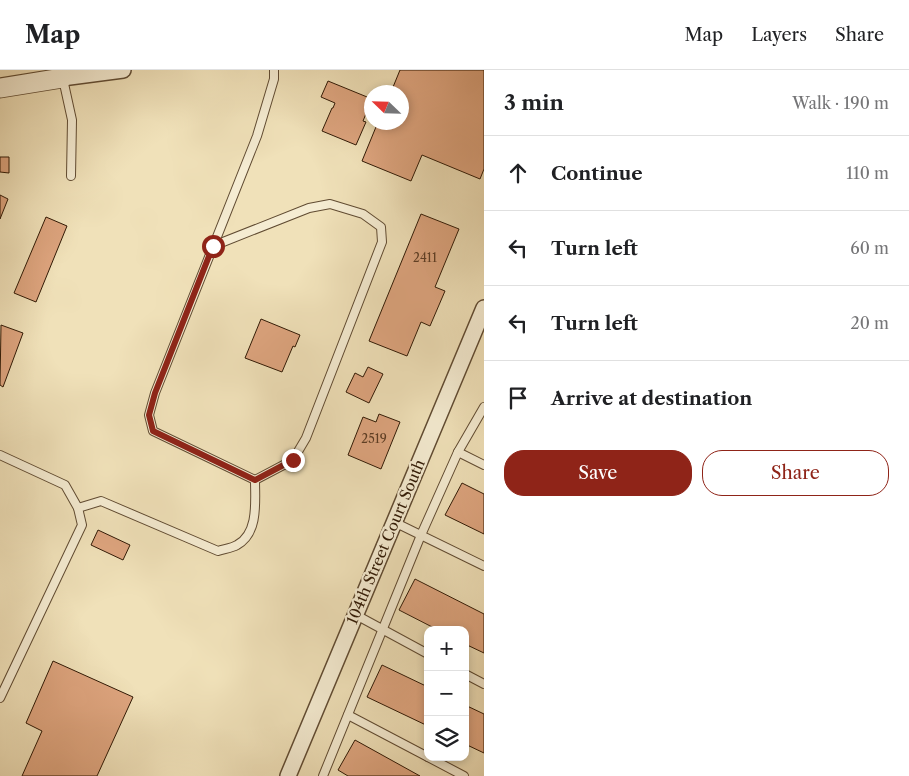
<!DOCTYPE html>
<html lang="en">
<head>
<meta charset="utf-8">
<style>
	body { margin:0; font-family:"Libre Caslon Text",serif; background:#f6f6f6; color:#202124 }
	.controls { position:absolute; right:15px; bottom:15px; display:grid; overflow:hidden; border-radius:10px; box-shadow:0 2px 8px #0003 }
	.controls button { width:45px; height:45px; display:grid; place-items:center; padding:0; border:0; border-bottom:1px solid #e0e0e0; background:#fff; color:#202124; font:25px sans-serif }
	.compass { position:absolute; left:364px; top:15px; width:45px; height:45px; border-radius:50%; background:#fff; box-shadow:0 2px 8px #0003; rotate:293deg }
	.stop { position:absolute; width:15px; height:15px; margin:-11px; border:4px solid #8f2418; border-radius:50%; background:#fff }
	.stop.end { background:#8f2418; border-color:#fff; box-shadow:0 1px 5px #0008 }
	.list { margin:0; padding:0; list-style:none }
	h2 { display:flex; justify-content:space-between; align-items:center; height:65px; margin:0; padding:0 20px; font-size:21px }
	h2 small { font-size:16px; font-weight:400; color:#757577 }
	.list li { display:grid; grid-template-columns:32px 1fr auto; gap:15px; align-items:center; box-sizing:border-box; height:75px; padding:0 20px; border-top:1px solid #e0e0e0 }
	.list b { display:block; font-size:19px; white-space:nowrap }
	.list em { font-size:16px; font-style:normal; color:#757577 }
	.actions { display:flex; gap:10px; padding:15px 20px }
	.actions a { flex:1; padding:11px 0; border:1px solid #8f2418; border-radius:20px; text-align:center; font-size:18px; color:#8f2418 }
	.actions .main { background:#8f2418; color:#fff }
	.icon { flex:none; width:28px; height:28px; fill:none; stroke:currentColor; stroke-width:2; stroke-linecap:round; stroke-linejoin:round }
	.map { position:relative; flex:none; width:484px; height:706px; overflow:hidden }
	header { display:flex; align-items:center; gap:30px; box-sizing:border-box; height:70px; padding:0 25px; background:#fff; border-bottom:1px solid #e0e0e0 }
	header strong { font-size:24px }
	nav { display:flex; gap:28px; margin-inline-start:auto; font-size:18px }
	main { display:flex }
	aside { flex:1; background:#fff }
	.map>svg:first-child { display:block }
</style>
</head>
<body>
<header>
<strong>Map</strong>
<nav><a>Map</a><a>Layers</a><a>Share</a></nav>
</header>
<main>
<div class="map">
<svg width="484" height="706" viewBox="0 0 484 706">
	<rect width="100%" height="100%" fill="#f0e1b9"/>
	<filter id="stains"><feTurbulence type="fractalNoise" baseFrequency=".004" numOctaves="4"/><feColorMatrix values="0 0 0 0 .2 0 0 0 0 .09 0 0 0 0 .02 0 0 0 .5 -.17"/></filter>
	<radialGradient id="worn" r=".72"><stop offset=".6" stop-color="#630" stop-opacity="0"/><stop offset="1" stop-color="#630" stop-opacity=".3"/></radialGradient>
	<g fill="#dea57f" stroke="#301905">
		<polygon points="400,0 484,0 484,99 480,109 422,85 411,111 362,91 378,52 402,52 402,22 391,22"/>
		<polygon points="328,11 372,29 363,51 366,52 356,75 322,61 332,38 333,38 335,33 321,27"/>
		<polygon points="0,87 9,87 9,103 0,102"/>
		<polygon points="0,125 8,129 0,149"/>
		<polygon points="421,144 459,159 435,217 445,221 430,256 421,252 407,286 369,271"/>
		<polygon points="46,147 67,156 36,232 14,223"/>
		<polygon points="261,249 300,265 295,277 293,276 282,302 245,288"/>
		<polygon points="1,255 23,263 3,317 0,315"/>
		<polygon points="368,297 383,304 369,333 346,322 355,303 363,307"/>
		<polygon points="379,344 400,352 381,399 348,385 363,347 376,352"/>
		<polygon points="462,413 484,424 484,464 445,445"/>
		<polygon points="98,460 130,475 123,490 91,475"/>
		<polygon points="415,509 484,544 484,583 465,574 465,560 438,560 399,540"/>
		<polygon points="53,591 133,627 97,706 22,706 42,661 26,653"/>
		<polygon points="382,595 428,617 428,656 367,627"/>
		<polygon points="465,635 484,644 484,683 465,674"/>
		<polygon points="355,670 420,706 348,706 338,700"/>
	</g>
	<g fill="none" stroke-linecap="round" stroke-linejoin="round">
		<g stroke="#604b32" stroke-width="10">
			<g id="service">
				<polyline points="63,9 72,50 71,106"/>
				<polyline points="213,176 309,138 330,134 363,144 381,157 382,172 306,368 293,390 255,410"/>
				<polyline points="458,382 484,395"/>
				<polyline points="0,385 65,415 78,438 82,455 0,628"/>
				<polyline points="255,410 153,361 149,345 155,323 257,66 274,9 274,0"/>
				<path d="M78 438 101 431 218 481C224 479 232 478 237 475 259 463 255 431 255 410"/>
				<polyline points="394,452 484,496"/>
				<polyline points="356,545 428,584"/>
				<polyline points="465,604 484,614"/>
				<polyline points="348,645 428,687"/>
				<polyline points="428,687 464,706"/>
				<polyline points="323,706 421,465 458,382 484,337"/>
			</g>
		</g>
		<g stroke="#604b32" stroke-width="18">
			<g id="minor">
				<polyline points="62,8 123,0"/>
				<polyline points="288,706 484,238"/>
			</g>
		</g>
		<g stroke="#604b32" stroke-width="21">
			<polyline id="tertiary" points="0,18 62,8 66,0"/>
		</g>
		<use href="#service" stroke="#f5ecd2" stroke-width="8"/>
		<use href="#minor" stroke="#f5ecd2" stroke-width="15"/>
		<use href="#tertiary" stroke="#f5ecd2" stroke-width="19"/>
	</g>
	<g fill="none" stroke-linecap="round" stroke-linejoin="round">
		<polyline stroke="#8f2418" stroke-width="6" points="213,176 155,323 149,345 153,361 255,410 293,390"/>
	</g>
	<g text-anchor="middle" stroke-width="4.5" stroke-linejoin="round" paint-order="stroke">
		<g font-size="12" fill="#5c3c24">
			<text x="425" y="192">2411</text>
			<text x="374" y="373">2519</text>
		</g>
		<g font-size="15" fill="#301905" stroke="#f5ecd2">
			<text transform="translate(386 472) rotate(-67)" y="5">104th Street Court South</text>
		</g>
	</g>
	<rect width="100%" height="100%" filter="url(#stains)"/>
	<rect width="100%" height="100%" fill="url(#worn)"/>
</svg>
<div class="controls">
<button>+</button>
<button>−</button>
<button><svg class="icon" aria-label="layers" viewBox="0 0 24 24"><path d="M12 4l9 5-9 5-9-5zM3 14l9 5 9-5"/></svg></button>
</div>
<svg class="compass" viewBox="-18 -18 36 36"><path d="M0-13l5 13h-10z" fill="#e53935"/><path d="M0 13l5-13h-10z" fill="#757577"/></svg>
<div class="stop" style="left:213px;top:176px"></div>
<div class="stop end" style="left:293px;top:390px"></div>
</div>
<aside>
<h2>3 min<small>Walk · 190 m</small></h2>
<ul class="list">
<li><svg class="icon" aria-label="ahead" viewBox="0 0 24 24"><path d="M12 20V5M6 11l6-6 6 6"/></svg><div><b>Continue</b></div><em>110 m</em></li>
<li><svg class="icon" aria-label="left" viewBox="0 0 24 24"><path d="M17 20v-9H6M10 6l-5 5 5 5"/></svg><div><b>Turn left</b></div><em>60 m</em></li>
<li><svg class="icon" aria-label="left" viewBox="0 0 24 24"><path d="M17 20v-9H6M10 6l-5 5 5 5"/></svg><div><b>Turn left</b></div><em>20 m</em></li>
<li><svg class="icon" aria-label="arrive" viewBox="0 0 24 24"><path d="M6 21V4h12l-3 4 3 4H6"/></svg><div><b>Arrive at destination</b></div></li>
</ul>
<div class="actions"><a class="main">Save</a><a>Share</a></div>
</aside>
</main>
</body>
</html>
